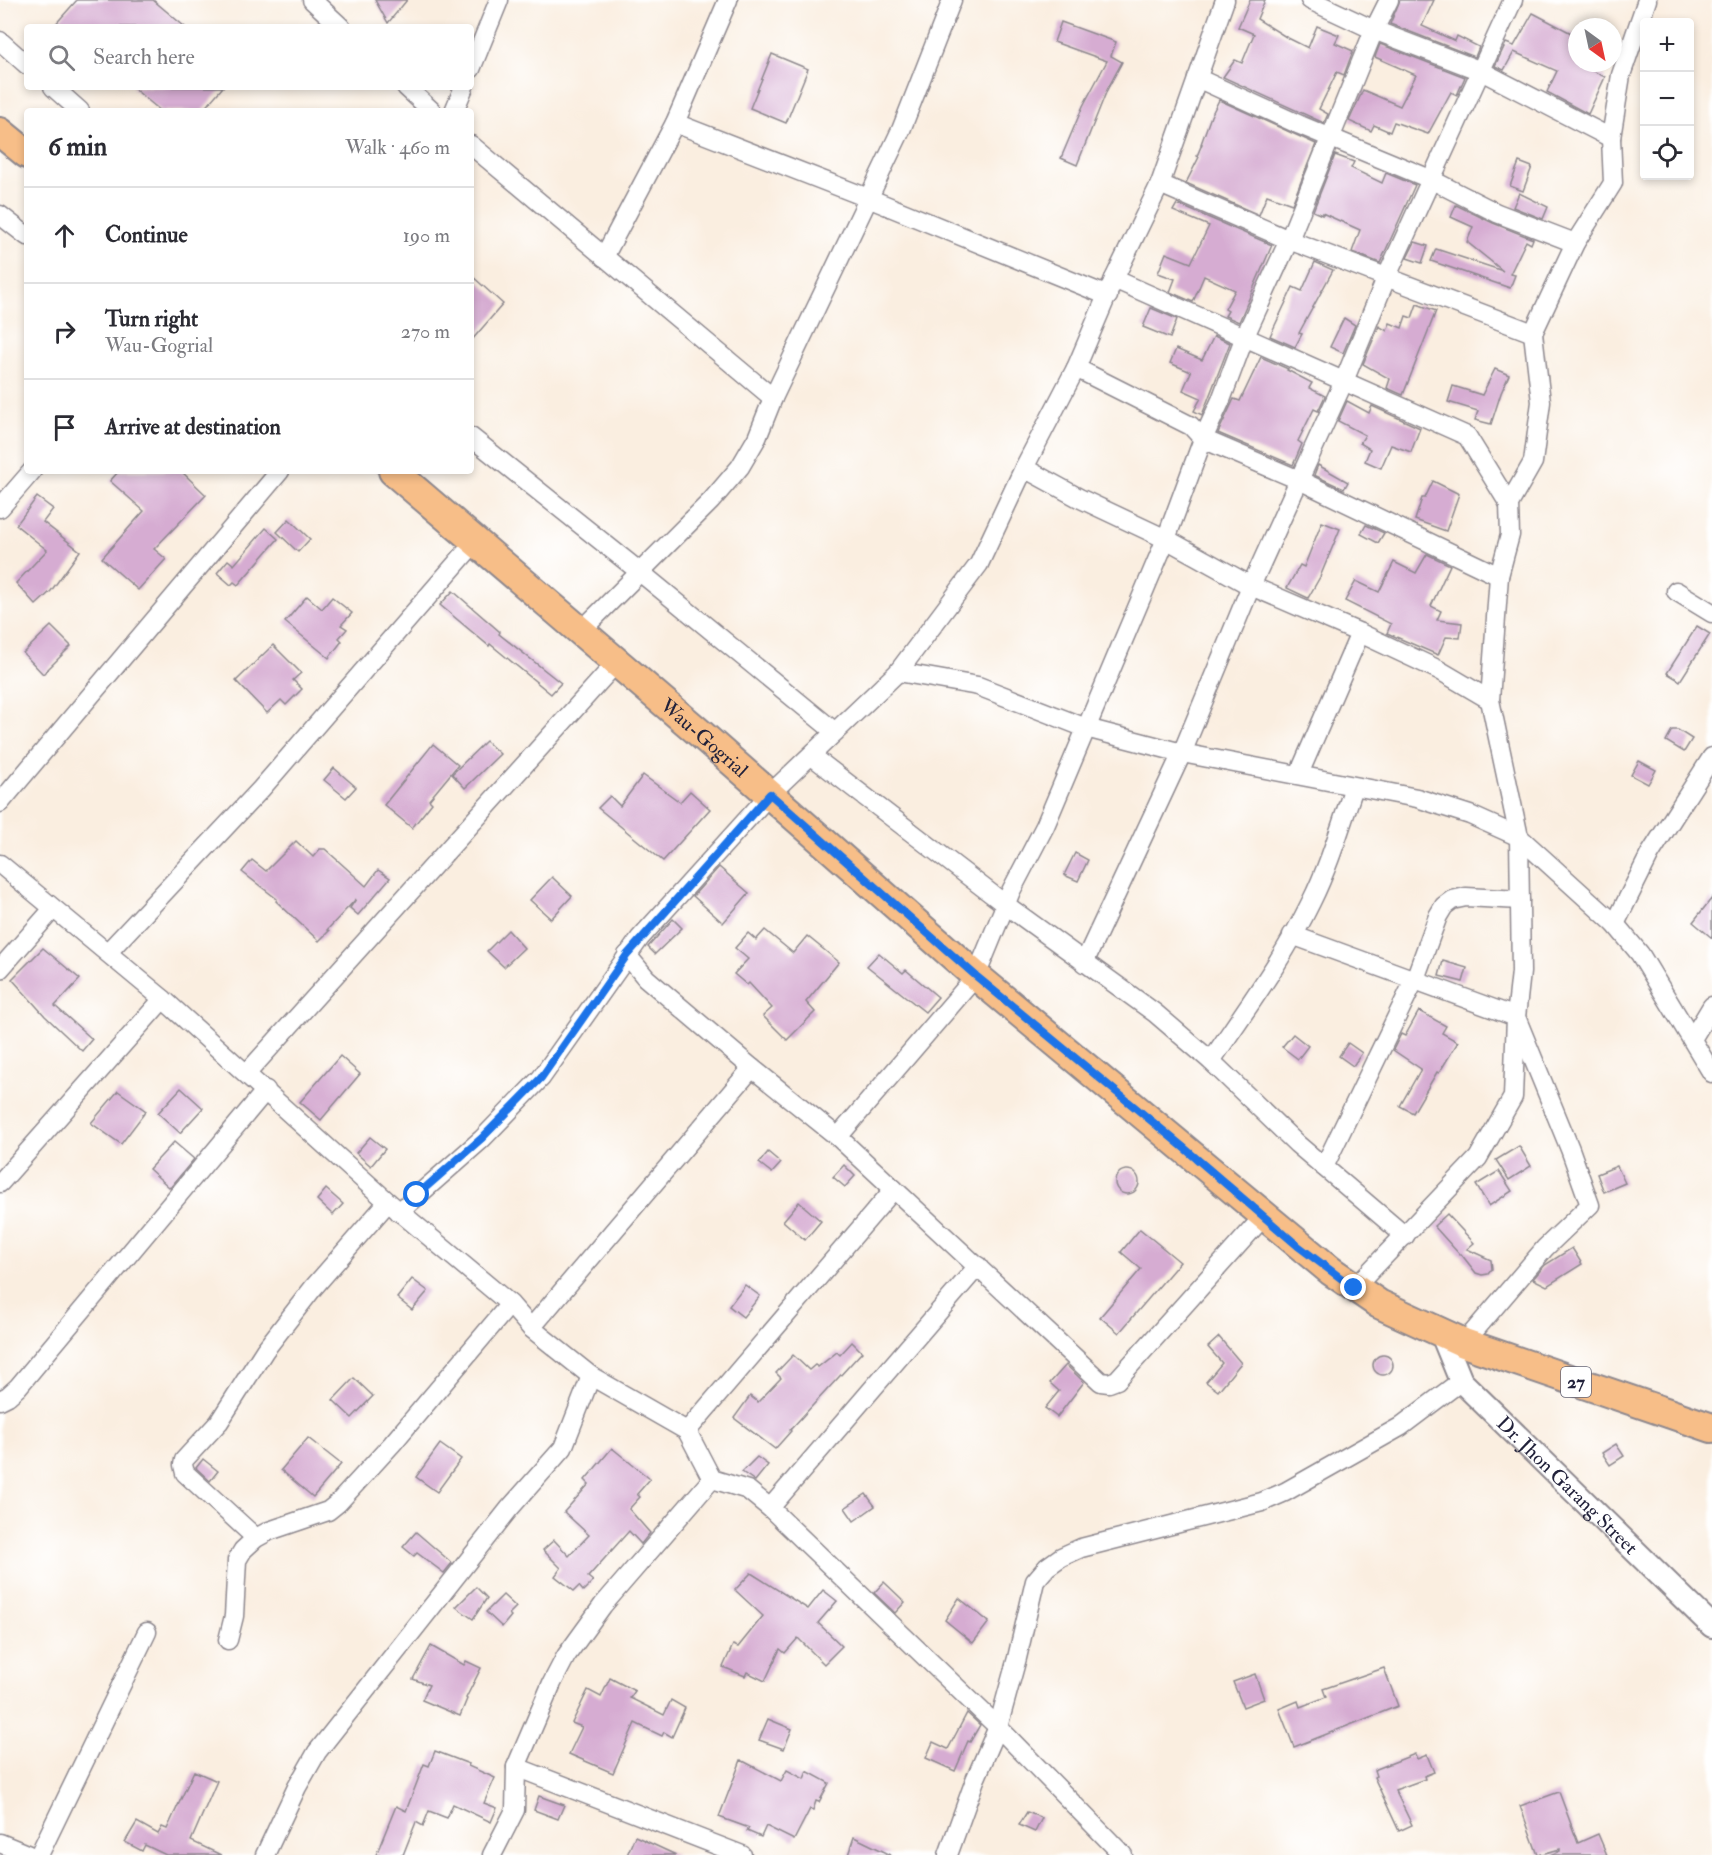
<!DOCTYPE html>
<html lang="en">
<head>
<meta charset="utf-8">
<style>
	body { margin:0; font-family:"IM FELL Double Pica",serif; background:#f7f7f7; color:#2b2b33 }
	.controls { position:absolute; right:18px; top:18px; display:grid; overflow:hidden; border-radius:6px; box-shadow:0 3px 9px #0003 }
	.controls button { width:54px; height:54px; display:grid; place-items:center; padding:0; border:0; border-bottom:2px solid #e1e1e2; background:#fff; color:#2b2b33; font:30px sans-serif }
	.compass { position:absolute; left:1568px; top:18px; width:54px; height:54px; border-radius:50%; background:#fff; box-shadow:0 3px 9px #0003; rotate:147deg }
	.stop { position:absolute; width:18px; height:18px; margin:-14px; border:4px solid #1a73e8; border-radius:50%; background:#fff }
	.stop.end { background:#1a73e8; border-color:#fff; box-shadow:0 2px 6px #0008 }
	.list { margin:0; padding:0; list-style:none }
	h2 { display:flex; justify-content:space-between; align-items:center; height:78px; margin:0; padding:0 24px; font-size:26px }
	h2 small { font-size:20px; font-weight:400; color:#7c7c81 }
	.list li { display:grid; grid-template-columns:39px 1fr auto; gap:18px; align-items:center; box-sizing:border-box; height:96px; padding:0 24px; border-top:2px solid #e1e1e2 }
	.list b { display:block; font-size:22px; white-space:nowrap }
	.list p { margin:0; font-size:20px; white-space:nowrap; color:#7c7c81 }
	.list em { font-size:20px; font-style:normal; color:#7c7c81 }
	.icon { flex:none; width:33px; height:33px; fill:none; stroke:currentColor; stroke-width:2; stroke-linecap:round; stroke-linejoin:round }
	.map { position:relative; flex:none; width:1712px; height:1855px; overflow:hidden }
	.search { position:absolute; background:#fff; box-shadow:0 3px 9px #0003; left:24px; top:24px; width:450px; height:66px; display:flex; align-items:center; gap:15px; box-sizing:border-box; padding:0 21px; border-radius:6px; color:#7c7c81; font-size:22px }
	.panel { position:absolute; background:#fff; box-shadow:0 3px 9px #0003; left:24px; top:108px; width:450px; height:366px; border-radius:6px }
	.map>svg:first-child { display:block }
</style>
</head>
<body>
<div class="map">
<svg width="1712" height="1855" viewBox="0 0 1712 1855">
	<rect width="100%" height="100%" fill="#fff"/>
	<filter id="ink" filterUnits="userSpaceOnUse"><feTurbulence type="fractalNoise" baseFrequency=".0167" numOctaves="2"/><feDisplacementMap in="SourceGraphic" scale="12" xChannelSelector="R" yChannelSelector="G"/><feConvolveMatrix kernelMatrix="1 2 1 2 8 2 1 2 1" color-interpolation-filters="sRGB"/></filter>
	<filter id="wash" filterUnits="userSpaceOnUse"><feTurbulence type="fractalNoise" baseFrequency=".008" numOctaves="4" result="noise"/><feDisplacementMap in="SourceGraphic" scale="24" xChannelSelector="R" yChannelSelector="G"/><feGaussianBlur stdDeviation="1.35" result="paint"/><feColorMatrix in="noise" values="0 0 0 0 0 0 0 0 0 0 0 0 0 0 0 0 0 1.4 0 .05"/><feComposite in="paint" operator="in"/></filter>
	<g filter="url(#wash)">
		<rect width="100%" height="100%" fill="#faeee0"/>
		<g id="blocks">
			<g fill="#d6acd2">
				<polygon points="77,0 153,0 185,27 53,27"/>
				<polygon points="375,0 407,0 388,23"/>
				<polygon points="1250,0 1265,0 1257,19 1286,37 1308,48 1317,26 1339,35 1335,43 1353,51 1344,75 1337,72 1319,109 1328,114 1324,123 1223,77 1235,60 1242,63 1254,34 1238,27"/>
				<polygon points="1400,0 1434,0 1422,26 1455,41 1457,36 1479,47 1475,57 1390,24"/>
				<polygon points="1533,13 1577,36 1577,63 1605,77 1588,114 1547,92 1557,71 1514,52 1504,70 1495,66 1506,43 1514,46"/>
				<polygon points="1061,22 1116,42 1111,56 1122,62 1107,90 1077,165 1061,158 1083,106 1107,61 1054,42"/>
				<polygon points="1380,44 1465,77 1457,95 1451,92 1428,134 1394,122 1390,132 1374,125 1371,131 1349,121 1363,90 1400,106 1416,75 1375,57"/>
				<polygon points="772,54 808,69 786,123 750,108"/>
				<polygon points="132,87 223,87 202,111 161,111"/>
				<polygon points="1219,100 1316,144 1292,204 1267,195 1259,215 1186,183 1199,157 1197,156 1202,144 1201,144 1211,116"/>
				<polygon points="1335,155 1354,162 1351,168 1382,183 1386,173 1415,185 1380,263 1352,252 1360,230 1322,213 1322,215 1313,211"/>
				<polygon points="1519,162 1532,167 1523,191 1510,186"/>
				<polygon points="1519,193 1548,207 1543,219 1513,207"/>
				<polygon points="1177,204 1272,245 1239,322 1225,316 1228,311 1225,309 1235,290 1204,276 1193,302 1170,292 1175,279 1158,273 1166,253 1191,263 1209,226 1173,211"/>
				<polygon points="1456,205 1493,223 1533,239 1531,244 1526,241 1510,274 1515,275 1510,288 1431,261 1436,249 1503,271 1467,242 1473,227 1451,217"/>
				<polygon points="1415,242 1428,246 1422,263 1407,258"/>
				<polygon points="1315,262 1333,270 1299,333 1302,334 1295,347 1270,336 1293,287 1302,291"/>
				<polygon points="471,275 503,304 471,341"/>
				<polygon points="1417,304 1436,311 1403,395 1387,388 1390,379 1363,364 1379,326 1387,331 1390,323 1402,328 1406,316 1412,318"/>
				<polygon points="1151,308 1177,319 1170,338 1143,327"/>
				<polygon points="1344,318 1355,325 1343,353 1330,347"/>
				<polygon points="1214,336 1230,343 1202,415 1194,411 1201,398 1183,390 1191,372 1170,363 1176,349 1202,360"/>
				<polygon points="1261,357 1288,369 1287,370 1312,383 1309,388 1325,396 1318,411 1314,409 1298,441 1302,444 1293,465 1218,433 1234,399 1240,401"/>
				<polygon points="1495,369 1509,375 1501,393 1491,424 1475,420 1478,411 1448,402 1453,386 1482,395"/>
				<polygon points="1347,401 1369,413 1372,406 1420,428 1411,452 1391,445 1381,468 1365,461 1370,449 1360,443 1365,435 1338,421"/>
				<polygon points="1318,465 1348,482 1344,489 1314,475"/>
				<polygon points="119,471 181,471 206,495 154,549 166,559 138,590 102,558 144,511 110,481"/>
				<polygon points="1433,481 1459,494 1446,531 1415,520 1422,498 1425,498"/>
				<polygon points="37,497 53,509 43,522 80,551 51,591 36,605 16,583 47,550 16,525"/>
				<polygon points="289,519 310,539 298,552 277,532"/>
				<polygon points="1322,522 1340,529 1320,577 1308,598 1287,588 1300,565 1304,567"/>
				<polygon points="1366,525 1384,533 1378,543 1361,534"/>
				<polygon points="266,528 278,539 238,585 234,582 231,585 217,573 228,560 234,565"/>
				<polygon points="1427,554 1450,565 1431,606 1441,611 1437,620 1462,623 1460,638 1446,637 1438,655 1387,633 1391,624 1345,601 1356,581 1379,592 1394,562 1416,573"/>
				<polygon points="453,591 500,632 499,634 561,683 551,694 490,644 489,646 440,605"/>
				<polygon points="307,596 322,609 332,597 352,613 341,625 347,629 339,638 342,641 329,658 285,622"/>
				<polygon points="51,626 71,646 43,674 23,653"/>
				<polygon points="1697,626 1710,634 1680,681 1667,673"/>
				<polygon points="273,645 301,673 293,680 302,689 286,705 281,700 267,713 236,681"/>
				<polygon points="1672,730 1678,730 1692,739 1684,752 1666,741"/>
				<polygon points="486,741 500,754 465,788 452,774"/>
				<polygon points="433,744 458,765 429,800 432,803 412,828 384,805"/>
				<polygon points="1639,761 1656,770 1648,784 1631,775"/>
				<polygon points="334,768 356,787 346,798 324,780"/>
				<polygon points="643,775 680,802 690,791 710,809 663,861 598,808 610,796 620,806"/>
				<polygon points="296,841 313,857 320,849 325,849 366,886 378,870 390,878 358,915 350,908 356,899 327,930 329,931 319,941 276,901 277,899 242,872 252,860 266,871"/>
				<polygon points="1075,853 1088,860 1078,881 1064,875"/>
				<polygon points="719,867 749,893 723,923 693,896"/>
				<polygon points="552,877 572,896 551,919 530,900"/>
				<polygon points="1712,898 1712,938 1693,922"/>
				<polygon points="673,919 682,928 655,954 648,947"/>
				<polygon points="508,930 524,948 504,967 487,951"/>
				<polygon points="765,930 793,953 807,936 839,962 806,1002 815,1012 787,1040 763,1016 772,1008 749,983 747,985 734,974 748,959 735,948 748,933 756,940"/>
				<polygon points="43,948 80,979 55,1006 92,1039 82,1051 45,1016 12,979"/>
				<polygon points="879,953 903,973 906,970 938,997 925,1012 867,966"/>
				<polygon points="1443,961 1467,968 1463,982 1439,976"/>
				<polygon points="1419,1011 1446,1026 1442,1033 1458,1042 1439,1073 1437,1072 1413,1113 1400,1106 1421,1069 1393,1050 1401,1034 1405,1036"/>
				<polygon points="1293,1034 1308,1046 1298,1059 1282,1047"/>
				<polygon points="1348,1043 1362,1053 1353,1066 1339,1056"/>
				<polygon points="340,1056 360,1074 321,1120 300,1102"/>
				<polygon points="181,1088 203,1108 180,1133 158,1113"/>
				<polygon points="118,1091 146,1111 121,1144 91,1123"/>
				<polygon points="370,1137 385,1149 371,1166 356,1153"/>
				<polygon points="174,1142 194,1159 170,1188 149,1169"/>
				<polygon points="1519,1146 1531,1166 1509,1180 1496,1160"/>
				<polygon points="768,1152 781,1163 772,1173 759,1163"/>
				<polygon points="844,1165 855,1176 845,1187 833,1177"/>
				<polygon points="1617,1166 1625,1183 1604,1192 1597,1174"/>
				<circle cx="1127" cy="1182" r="12"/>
				<polygon points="1499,1171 1512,1191 1489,1206 1476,1185"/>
				<polygon points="326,1189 343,1204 333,1215 317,1200"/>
				<polygon points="799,1202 821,1221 805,1240 783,1221"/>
				<polygon points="1447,1214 1474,1243 1467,1249 1491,1260 1492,1269 1488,1274 1482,1275 1476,1273 1461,1254 1460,1255 1434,1226"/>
				<polygon points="1140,1229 1180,1262 1119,1333 1100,1317 1141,1269 1121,1252"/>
				<polygon points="1572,1248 1582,1264 1547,1286 1533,1279 1545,1265"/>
				<polygon points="412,1279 428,1291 412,1310 397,1298"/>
				<polygon points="745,1285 760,1296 743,1317 729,1306"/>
				<polygon points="1219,1337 1241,1363 1218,1391 1206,1382 1222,1363 1208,1347"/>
				<polygon points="852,1342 862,1352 790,1430 791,1431 775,1449 734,1418 750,1396 758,1402 781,1378 776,1373 793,1355 809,1370 815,1365 818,1367 837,1352 840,1355"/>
				<circle cx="1383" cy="1365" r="10"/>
				<polygon points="1066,1365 1084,1382 1057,1417 1045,1408 1059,1391 1050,1383"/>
				<polygon points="354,1378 373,1396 352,1418 333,1400"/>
				<polygon points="308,1438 341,1464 313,1497 281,1470"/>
				<polygon points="440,1444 461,1459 437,1492 416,1477"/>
				<polygon points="1616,1444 1624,1456 1610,1465 1602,1453"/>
				<polygon points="612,1448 650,1479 637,1494 640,1497 629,1509 650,1533 641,1544 629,1531 588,1577 593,1581 583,1591 579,1586 574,1591 555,1576 561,1568 543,1550 554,1540 569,1556 589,1535 564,1512 589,1484 585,1480"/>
				<polygon points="757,1457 768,1465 755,1481 742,1472"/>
				<polygon points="203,1459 218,1471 210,1481 196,1468"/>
				<polygon points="866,1494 875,1506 854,1521 845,1508"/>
				<polygon points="416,1532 452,1563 444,1573 417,1553 414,1556 403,1547"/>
				<polygon points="751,1573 808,1609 823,1590 837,1601 818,1623 842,1646 824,1664 798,1638 785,1653 780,1649 765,1681 747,1672 745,1676 723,1667 733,1645 738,1647 763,1616 735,1590"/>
				<polygon points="884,1582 905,1602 895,1613 874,1593"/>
				<polygon points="476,1587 487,1598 473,1619 456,1607"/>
				<polygon points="503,1595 516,1607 509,1614 511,1616 502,1627 486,1612"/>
				<polygon points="959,1598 989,1622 973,1643 945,1620"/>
				<polygon points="431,1646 464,1665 466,1661 481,1668 466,1698 467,1699 460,1716 422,1700 429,1685 413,1679"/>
				<polygon points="1384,1668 1398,1706 1294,1747 1279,1709 1298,1701 1300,1707 1326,1697 1323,1689"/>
				<polygon points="1255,1674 1264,1699 1243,1707 1233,1682"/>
				<polygon points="610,1678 635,1691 630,1698 664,1715 671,1700 685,1708 672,1737 664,1732 662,1736 635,1723 613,1773 569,1754 582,1727 572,1723 588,1690 601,1697"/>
				<polygon points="967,1713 980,1725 970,1742 968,1741 955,1771 926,1758 933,1742 948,1749"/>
				<polygon points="768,1719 792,1729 784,1749 759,1740"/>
				<polygon points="435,1751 469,1764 468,1766 495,1778 484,1803 497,1808 491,1822 453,1804 447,1818 429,1811 423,1826 416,1822 403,1855 376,1855 396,1806 406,1811 424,1764 429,1766"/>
				<polygon points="1415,1754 1417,1759 1427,1755 1434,1772 1424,1776 1425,1779 1395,1790 1412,1825 1399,1831 1374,1777 1376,1776 1374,1770"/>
				<polygon points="741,1760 781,1781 787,1770 804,1779 807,1771 829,1783 819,1802 816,1801 813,1810 810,1809 794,1840 766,1826 761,1837 747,1831 749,1828 719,1817"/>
				<polygon points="194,1771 217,1781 191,1841 221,1855 166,1855 145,1845 142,1851 125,1842 137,1822 158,1834 162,1827 167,1829"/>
				<polygon points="1559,1792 1578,1843 1598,1834 1607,1855 1550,1855 1560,1851 1560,1849 1538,1855 1520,1806"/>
				<polygon points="539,1796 564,1805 558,1819 534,1810"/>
				<polygon points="1027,1812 1042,1818 1035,1832 1019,1825"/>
				<polygon points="635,1836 676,1855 627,1855"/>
				<polygon points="854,1837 891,1855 848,1855"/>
			</g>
		</g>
	</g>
	<g filter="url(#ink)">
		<use href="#blocks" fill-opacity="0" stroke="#8e888e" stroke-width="1.5"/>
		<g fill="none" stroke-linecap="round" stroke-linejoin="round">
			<g stroke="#8e888e" stroke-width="21">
				<g id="minor">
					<polyline points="312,0 341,27"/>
					<polyline points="1310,0 1374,30 1481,71 1611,138"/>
					<polyline points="0,41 27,65"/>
					<polyline points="471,69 499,0"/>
					<polyline points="1197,78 1300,125 1430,179 1497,213 1575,243"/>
					<polyline points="53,87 80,111"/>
					<polyline points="406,87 432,111"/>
					<polyline points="454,111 464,87"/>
					<polyline points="675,123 868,198 1108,296"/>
					<polyline points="471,145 773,398"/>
					<polyline points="1160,184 1289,240 1533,333"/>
					<polyline points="0,215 27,236"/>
					<polyline points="604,257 675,123 728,0"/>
					<polyline points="1114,279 1467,436 1509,504"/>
					<polyline points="1076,368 1191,426 1203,439 1299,480 1499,576"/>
					<polyline points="471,437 640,572 835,732"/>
					<polyline points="1024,468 1079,498 1166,539 1251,586 1360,633 1439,670 1490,700"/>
					<polyline points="0,508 32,471"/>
					<polyline points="1676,591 1712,613"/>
					<polyline points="580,632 711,501 740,467 757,438 773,398 901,130 952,0"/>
					<polyline points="898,672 978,686 1086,728 1182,753 1417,798 1470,815 1519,837 1615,924 1640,954 1712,1073"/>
					<polyline points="812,756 1006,905 1155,1013 1211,1061 1297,1144 1405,1236"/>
					<polyline points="1299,774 1360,633"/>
					<polyline points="0,803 280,471"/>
					<polyline points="0,864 163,999 388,1202 510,1304 392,1444 338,1503 328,1511 269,1531 256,1538 243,1550 237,1560 234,1616 228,1640"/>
					<polyline points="1615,924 1650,854 1712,757"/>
					<polyline points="1292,935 1516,1017 1513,1097 1478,1158 1354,1288"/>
					<polyline points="108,952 261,789 475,542"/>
					<polyline points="627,955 646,978 752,1068 838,1137 1101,1382 1109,1383 1117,1380 1264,1216"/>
					<polyline points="1084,963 1182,753 1251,586 1344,381 1387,276 1513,0"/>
					<polyline points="0,969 53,909"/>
					<polyline points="1692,1039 1712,1006"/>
					<path d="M1211 1061C1246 1009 1284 958 1311 902 1329 866 1341 825 1354 787"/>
					<polyline points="247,1073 616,663"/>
					<polyline points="838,1137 976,976 1011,891 1045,826 1166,539 1203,439 1221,400 1245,336 1289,240 1374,30 1389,0"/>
					<polyline points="1324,1167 1415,979 1438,916 1444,906 1452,900 1466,897 1520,900"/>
					<polyline points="0,1183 163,999"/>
					<polyline points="399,1212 482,1139 541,1078 640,938 770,794 898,672 979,564 1024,468 1076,368 1114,279 1160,184 1225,0"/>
					<polyline points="510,1304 531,1328 591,1376 687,1431 712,1479 748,1490 770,1508 998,1727 1123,1855"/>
					<polyline points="531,1328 752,1068"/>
					<polyline points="1464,1343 1545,1248 1590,1205 1570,1149 1516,1017 1521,972 1519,837 1490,700 1499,576 1510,535 1509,504 1533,462 1541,402 1533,333 1575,243 1613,183 1611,138 1621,75 1647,0"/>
					<polyline points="0,1400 8,1396 18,1387 266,1090"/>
					<polyline points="687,1431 894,1189"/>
					<polyline points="770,1508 978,1266"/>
					<polyline points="256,1538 185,1473 183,1465 184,1460 219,1422 265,1350 313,1288 388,1202"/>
					<polyline points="516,1767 742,1855"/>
					<polyline points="0,1843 29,1855"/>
					<polyline points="39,1855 147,1632"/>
					<polyline points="265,1855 297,1787 317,1752 509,1509 563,1448 591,1376"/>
					<polyline points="492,1855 515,1810 516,1767 552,1683 566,1656 603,1605 712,1479"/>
					<polyline points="948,1855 975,1780 998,1727 1017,1658 1035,1581 1047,1567 1061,1557 1081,1548 1262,1502 1285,1492 1400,1427 1461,1381"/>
				</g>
			</g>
			<g stroke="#8e888e" stroke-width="26">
				<g id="tertiary">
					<path id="s1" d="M1441 1332 1461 1381 1712 1626"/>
				</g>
			</g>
			<g stroke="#8e888e" stroke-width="32">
				<g id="primary">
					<polyline points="0,132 27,154"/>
					<path id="s2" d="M393 471 702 735 976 976 1331 1271 1379 1304 1464 1343 1712 1428"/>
				</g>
			</g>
			<use href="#minor" stroke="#fff" stroke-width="18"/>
			<use href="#tertiary" stroke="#fff" stroke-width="22"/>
			<use href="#primary" stroke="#f7be88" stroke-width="28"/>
		</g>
	</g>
	<g fill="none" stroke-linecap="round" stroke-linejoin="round" filter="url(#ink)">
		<polyline stroke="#1a73e8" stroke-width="8" points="417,1195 482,1138 541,1078 627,955 770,794 976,976 1183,1147 1298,1246 1354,1288"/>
	</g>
	<g text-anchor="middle" stroke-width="4.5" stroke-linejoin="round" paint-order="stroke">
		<rect fill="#fff" stroke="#646476" stroke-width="1.5" x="1561" y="1367" width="30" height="30" rx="4.5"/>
		<g font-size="18" font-weight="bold" fill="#22223b">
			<text x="1576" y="1388">27</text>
		</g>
		<g font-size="20" fill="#22223b" stroke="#fff">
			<text dy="7" stroke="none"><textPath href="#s2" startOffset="410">Wau-Gogrial</textPath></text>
			<text dy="7" stroke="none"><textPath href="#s1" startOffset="202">Dr. Jhon Garang Street</textPath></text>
		</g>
	</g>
</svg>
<div class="controls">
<button>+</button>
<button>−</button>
<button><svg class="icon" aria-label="locate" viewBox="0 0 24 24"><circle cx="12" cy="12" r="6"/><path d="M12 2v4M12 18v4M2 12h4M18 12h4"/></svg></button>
</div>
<svg class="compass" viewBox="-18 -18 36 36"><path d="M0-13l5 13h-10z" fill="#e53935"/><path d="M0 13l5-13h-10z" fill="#7c7c81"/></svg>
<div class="stop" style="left:417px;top:1195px"></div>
<div class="stop end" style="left:1354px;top:1288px"></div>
<div class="search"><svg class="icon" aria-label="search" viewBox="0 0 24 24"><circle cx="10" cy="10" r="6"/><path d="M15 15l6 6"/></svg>Search here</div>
<section class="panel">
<h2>6 min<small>Walk · 460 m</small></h2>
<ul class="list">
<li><svg class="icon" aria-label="ahead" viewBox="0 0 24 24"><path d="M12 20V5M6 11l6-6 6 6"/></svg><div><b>Continue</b></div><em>190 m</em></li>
<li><svg class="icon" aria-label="right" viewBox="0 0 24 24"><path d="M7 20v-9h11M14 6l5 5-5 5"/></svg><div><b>Turn right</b><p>Wau-Gogrial</p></div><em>270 m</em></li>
<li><svg class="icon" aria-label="arrive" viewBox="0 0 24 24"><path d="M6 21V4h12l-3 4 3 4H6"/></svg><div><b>Arrive at destination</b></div></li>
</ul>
</section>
</div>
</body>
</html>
